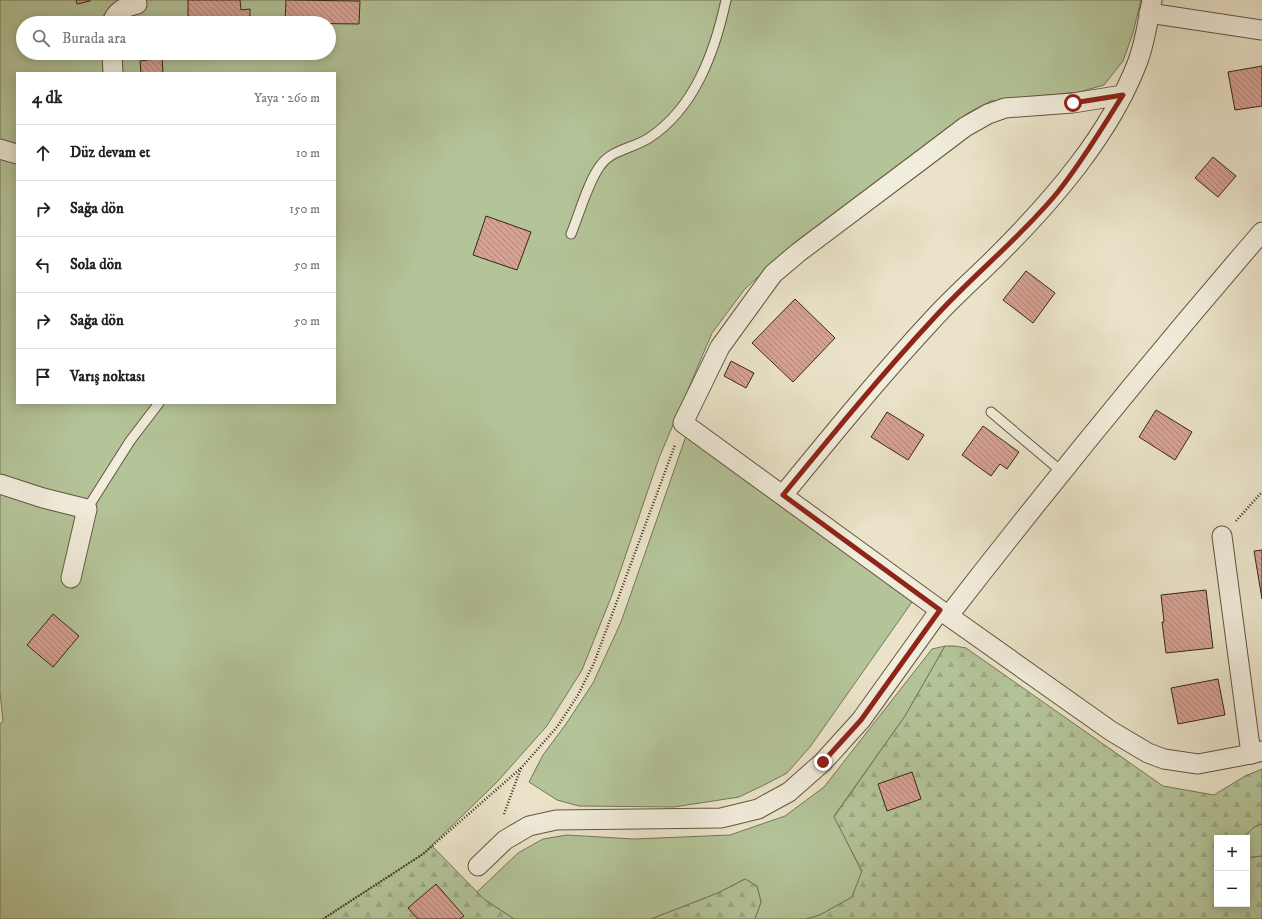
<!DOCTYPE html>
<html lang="tr">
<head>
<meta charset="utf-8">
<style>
	body { margin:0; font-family:"IM FELL DW Pica",serif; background:#f2f2f2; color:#222 }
	.controls { position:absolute; right:12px; bottom:12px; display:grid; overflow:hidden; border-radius:0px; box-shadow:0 2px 10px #0003 }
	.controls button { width:36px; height:36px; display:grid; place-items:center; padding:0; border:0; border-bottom:1px solid #e0e0e0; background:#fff; color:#222; font:20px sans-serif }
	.stop { position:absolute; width:12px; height:12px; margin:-9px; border:3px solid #8f2418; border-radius:50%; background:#fff }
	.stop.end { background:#8f2418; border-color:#fff; box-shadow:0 1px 4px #0008 }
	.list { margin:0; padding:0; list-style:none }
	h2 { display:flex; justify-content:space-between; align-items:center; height:52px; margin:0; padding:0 16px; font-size:17px }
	h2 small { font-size:13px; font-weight:400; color:#767676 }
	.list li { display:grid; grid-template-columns:26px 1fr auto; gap:12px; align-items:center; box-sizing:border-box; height:56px; padding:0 16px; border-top:1px solid #e0e0e0 }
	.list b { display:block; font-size:15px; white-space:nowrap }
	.list em { font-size:13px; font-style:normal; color:#767676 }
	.icon { flex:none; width:22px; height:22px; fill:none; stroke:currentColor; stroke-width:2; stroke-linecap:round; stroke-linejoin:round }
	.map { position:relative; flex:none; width:1262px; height:919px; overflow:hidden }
	.search { position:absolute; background:#fff; box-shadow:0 2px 10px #0003; left:16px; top:16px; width:320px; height:44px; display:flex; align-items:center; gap:10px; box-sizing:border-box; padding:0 14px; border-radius:22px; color:#767676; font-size:15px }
	.panel { position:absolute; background:#fff; box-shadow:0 2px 10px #0003; left:16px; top:72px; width:320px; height:332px; border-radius:0px }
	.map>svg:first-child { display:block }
</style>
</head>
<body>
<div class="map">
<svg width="1262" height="919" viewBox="0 0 1262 919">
	<defs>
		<pattern id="forest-firs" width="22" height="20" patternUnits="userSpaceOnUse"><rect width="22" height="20" fill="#b4c499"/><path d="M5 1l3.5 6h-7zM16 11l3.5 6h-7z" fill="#9ba883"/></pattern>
		<pattern id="building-back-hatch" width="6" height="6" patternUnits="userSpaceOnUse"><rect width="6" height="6" fill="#d7a193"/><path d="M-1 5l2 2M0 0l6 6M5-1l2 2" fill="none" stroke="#af8377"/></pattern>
	</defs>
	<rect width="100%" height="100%" fill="#eae3c9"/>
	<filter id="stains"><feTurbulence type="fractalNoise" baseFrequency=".005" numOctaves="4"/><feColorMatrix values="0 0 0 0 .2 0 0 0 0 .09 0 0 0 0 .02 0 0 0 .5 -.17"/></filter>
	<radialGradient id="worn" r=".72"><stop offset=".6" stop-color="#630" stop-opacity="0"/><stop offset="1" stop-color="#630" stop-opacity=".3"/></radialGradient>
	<g fill="#b4c499" stroke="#767656" fill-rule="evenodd">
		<path d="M0 0H1141L1133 33 1123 61 1104 85 1079 92 991 101 968 113 791 246 744 290 712 333 659 458 612 595 582 670 546 727 497 782 423 854 323 919H0V724L3 721 0 692ZM23 23H329V53H23ZM17 73H335V403H17Z"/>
		<polygon points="686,436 912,602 810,747 787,773 766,784 739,797 674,807 579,806 557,800 529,782 543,755 566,724 593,683 621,622"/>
		<polygon points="945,646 905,716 834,816 862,872 852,897 820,915 806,919 755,919 761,902 757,886 745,879 718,893 651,919 514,919 485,900 477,892 518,853 543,839 567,835 634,839 730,835 785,816 824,787 932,649"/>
		<polygon points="1262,824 1262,856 1247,858 1247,838 1243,838 1254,827"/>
	</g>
	<g fill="url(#forest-firs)" stroke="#767656">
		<polygon points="945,646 955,646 966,648 1163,786 1214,795 1245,776 1262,769 1262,824 1254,827 1243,838 1217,838 1217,904 1247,904 1247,858 1262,856 1262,919 806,919 820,915 852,897 862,871 834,817 905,716"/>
		<polygon points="432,846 485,900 514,919 323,919 423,854"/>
		<polygon points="745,879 757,886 761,902 755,919 651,919 718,893"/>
	</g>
	<g fill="url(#building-back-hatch)" stroke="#372713">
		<polygon points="76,0 90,0 90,1 77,4"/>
		<polygon points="188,0 240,0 241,10 250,9 250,23 188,23"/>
		<polygon points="286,0 360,1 359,24 285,23"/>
		<polygon points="162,58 163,73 141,73 140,61"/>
		<polygon points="1262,66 1262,106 1235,110 1228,72"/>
		<polygon points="1213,157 1236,176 1218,197 1195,178"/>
		<polygon points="486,216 531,232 517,270 473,255"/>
		<polygon points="1026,271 1055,293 1033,323 1003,300"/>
		<polygon points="795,299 835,338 793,382 752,343"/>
		<polygon points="731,361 754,373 746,388 724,376"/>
		<polygon points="1156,410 1192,432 1175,460 1139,437"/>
		<polygon points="887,412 924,435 908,460 871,437"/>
		<polygon points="983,426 1019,452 1007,469 1000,464 991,476 962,455"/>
		<polygon points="1262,550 1262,599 1254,551"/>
		<polygon points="1206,590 1213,648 1166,653 1162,622 1164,622 1161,595"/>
		<polygon points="53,614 79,636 53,667 27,645"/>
		<polygon points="1218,679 1225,715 1178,724 1171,688"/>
		<polygon points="912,772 921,799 887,811 878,784"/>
		<polygon points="436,884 464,916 460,919 418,919 408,908"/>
	</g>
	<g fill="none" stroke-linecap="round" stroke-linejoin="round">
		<g stroke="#645640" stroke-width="11">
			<g id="lane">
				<path d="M571 234C579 215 588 182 600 166 612 149 632 149 649 138 695 108 715 51 726 0"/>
				<polyline points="991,412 1061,471"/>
				<polyline points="87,509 130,441 159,403"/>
			</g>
		</g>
		<g stroke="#645640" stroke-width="21">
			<g id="street">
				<polyline points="1149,13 1262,30"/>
				<path d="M112 23C115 11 125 7 137 4"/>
				<polyline points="112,53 113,73"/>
				<polyline points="1123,95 1073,103 1005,108 988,114 965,127 924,158 799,252 773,274 720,347 683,423 940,610 1111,731 1148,753 1164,759 1198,764 1251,754"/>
				<polyline points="0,149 17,154"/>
				<polyline points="0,484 43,498 87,509 71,578"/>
				<path d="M783 495C832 435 881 375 934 318 954 296 976 277 997 256 1052 201 1110 135 1138 61 1145 42 1148 21 1152 0"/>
				<polyline points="1222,536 1251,754 1262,751"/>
				<path d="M949 615C1050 485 1154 357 1262 232"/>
				<polyline points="478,866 505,840 529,826 556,820 721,818 758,809 789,792 823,762 861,720 940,610"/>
			</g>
		</g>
		<g stroke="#372713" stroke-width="2.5" stroke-dasharray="1 2" stroke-linecap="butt">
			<polyline points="1236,521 1262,492"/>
			<polyline points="504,814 521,768"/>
			<polyline points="323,919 423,854 521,768 557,727 578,695 594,663 675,445"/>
		</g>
		<use href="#lane" stroke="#f1eddc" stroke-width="9"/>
		<use href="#street" stroke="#f1eddc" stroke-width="19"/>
	</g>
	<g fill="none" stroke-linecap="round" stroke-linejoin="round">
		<path stroke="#8f2418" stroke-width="5" d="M823 762 861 720 940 610 783 495C832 435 881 375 934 318 973 275 1020 238 1057 193 1082 162 1102 128 1123 95L1073 103"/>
	</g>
	<rect width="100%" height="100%" filter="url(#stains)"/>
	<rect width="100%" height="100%" fill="url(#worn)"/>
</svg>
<div class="controls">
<button>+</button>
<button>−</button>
</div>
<div class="stop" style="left:1073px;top:103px"></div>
<div class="stop end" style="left:823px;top:762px"></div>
<div class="search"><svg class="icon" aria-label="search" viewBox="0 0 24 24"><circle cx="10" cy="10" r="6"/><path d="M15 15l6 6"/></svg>Burada ara</div>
<section class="panel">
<h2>4 dk<small>Yaya · 260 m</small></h2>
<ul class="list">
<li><svg class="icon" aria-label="ahead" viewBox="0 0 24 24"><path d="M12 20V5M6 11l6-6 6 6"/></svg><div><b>Düz devam et</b></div><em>10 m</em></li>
<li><svg class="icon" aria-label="right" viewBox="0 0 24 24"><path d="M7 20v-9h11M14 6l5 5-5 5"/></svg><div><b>Sağa dön</b></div><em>150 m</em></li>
<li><svg class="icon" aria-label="left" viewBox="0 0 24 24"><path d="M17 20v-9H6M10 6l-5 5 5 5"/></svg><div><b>Sola dön</b></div><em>50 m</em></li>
<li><svg class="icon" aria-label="right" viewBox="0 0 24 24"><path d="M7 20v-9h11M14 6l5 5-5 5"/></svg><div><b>Sağa dön</b></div><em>50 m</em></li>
<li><svg class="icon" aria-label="arrive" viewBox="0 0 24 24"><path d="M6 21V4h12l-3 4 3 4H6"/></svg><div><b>Varış noktası</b></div></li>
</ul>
</section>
</div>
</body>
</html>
